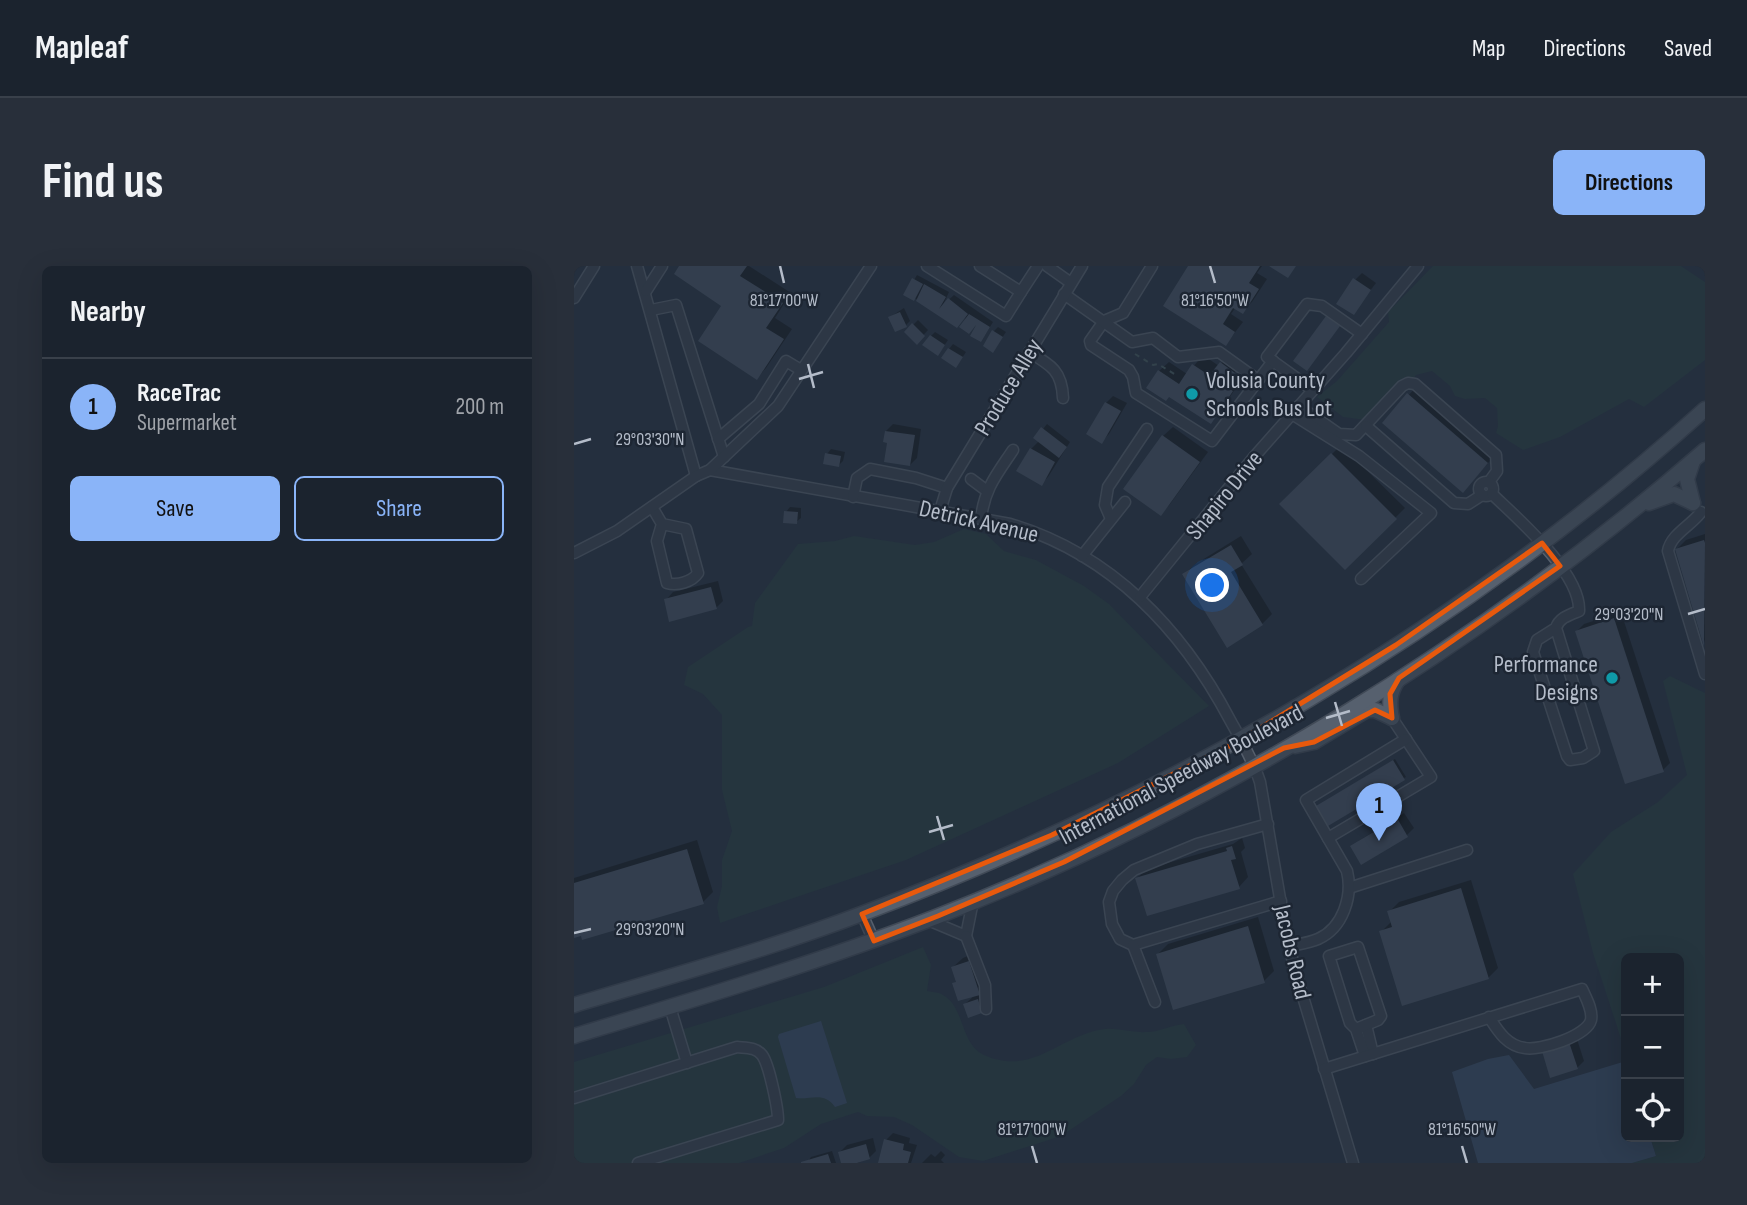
<!DOCTYPE html>
<html lang="en">
<head>
<meta charset="utf-8">
<style>
	body { margin:0; font-family:"Sofia Sans Condensed",sans-serif; background:#282f3a; color:#f1f3f6 }
	.controls { position:absolute; right:21px; bottom:21px; display:grid; overflow:hidden; border-radius:10px; box-shadow:0 7px 28px #0002 }
	.controls button { width:63px; height:63px; display:grid; place-items:center; padding:0; border:0; border-bottom:2px solid #39404a; background:#1b232e; color:#f1f3f6; font:35px sans-serif }
	.you { position:absolute; left:639px; top:320px; width:24px; height:24px; margin:-18px; border:5px solid #fff; border-radius:50%; background:#1a73e8; box-shadow:0 0 0 10px #1a73e833 }
	.badge { display:grid; place-items:center; width:46px; height:46px; border-radius:50%; background:#8ab4f8; color:#111; font-size:23px; font-weight:700 }
	.pin { position:absolute; translate:-50% -58px; filter:drop-shadow(0 2px 4px #0008) }
	.pin::after { content:''; position:absolute; top:37px; width:24px; height:21px; background:inherit; clip-path:polygon(0 0,100% 0,50% 100%) }
	.list { margin:0; padding:0; list-style:none }
	h2 { display:flex; justify-content:space-between; align-items:center; height:91px; margin:0; padding:0 28px; font-size:30px }
	h2 small { font-size:23px; font-weight:400; color:#a0a4aa }
	.list li { display:grid; grid-template-columns:46px 1fr auto; gap:21px; align-items:center; box-sizing:border-box; height:98px; padding:0 28px; border-top:2px solid #39404a }
	.list b { display:block; font-size:26px; white-space:nowrap }
	.list p { margin:0; font-size:23px; white-space:nowrap; color:#a0a4aa }
	.list em { font-size:23px; font-style:normal; color:#a0a4aa }
	.actions { display:flex; gap:14px; padding:21px 28px }
	.actions a { flex:1; padding:16px 0; border:2px solid #8ab4f8; border-radius:10px; text-align:center; font-size:24px; color:#8ab4f8 }
	.actions .main { background:#8ab4f8; color:#111 }
	.icon { flex:none; width:38px; height:38px; fill:none; stroke:currentColor; stroke-width:2; stroke-linecap:round; stroke-linejoin:round }
	.map { position:relative; flex:none; width:1131px; height:897px; overflow:hidden; border-radius:10px }
	header { display:flex; align-items:center; gap:42px; box-sizing:border-box; height:98px; padding:0 35px; background:#1b232e; border-bottom:2px solid #39404a }
	header strong { font-size:33px }
	nav { display:flex; gap:38px; margin-inline-start:auto; font-size:24px }
	.intro { display:flex; align-items:center; justify-content:space-between; box-sizing:border-box; height:168px; padding:0 42px }
	h1 { margin:0; font-size:49px }
	.button { padding:18px 32px; border-radius:10px; background:#8ab4f8; color:#111; font-size:24px; font-weight:700 }
	main { display:flex; gap:42px; padding:0 42px }
	aside { flex:1; background:#1b232e; border-radius:10px; box-shadow:0 7px 28px #0002 }
	.map>svg:first-child { display:block }
</style>
</head>
<body>
<header>
<strong>Mapleaf</strong>
<nav><a>Map</a><a>Directions</a><a>Saved</a></nav>
</header>
<div class="intro"><h1>Find us</h1><a class="button">Directions</a></div>
<main>
<aside>
<h2>Nearby<small></small></h2>
<ul class="list">
<li><span class="badge">1</span><div><b>RaceTrac</b><p>Supermarket</p></div><em>200 m</em></li>
</ul>
<div class="actions"><a class="main">Save</a><a>Share</a></div>
</aside>
<div class="map">
<svg width="1131" height="897" viewBox="0 0 1131 897">
	<rect width="100%" height="100%" fill="#242f3e"/>
	<g fill="#263c3f">
		<polygon points="859,0 1107,0 1131,16 1131,94 1070,141 1055,133 986,171 949,184 922,167 924,160 923,142 911,132 891,133 881,130 876,120 858,105 842,109 829,127 800,155 769,151 743,131 763,115 815,56 814,46"/>
		<polygon points="390,263 412,268 430,285 462,294 510,320 535,338 635,440 544,497 332,594 146,657 143,641 148,620 148,594 158,565 148,524 148,449 129,428 110,419 114,401 174,361 178,360 181,337 224,278 261,275 280,270 341,279 360,276"/>
		<polygon points="1096,410 1131,427 1131,897 1058,897 1082,890 1076,871 1105,871 1105,692 1052,692 1052,788 1019,687 999,608 1037,566 1084,536 1113,509 1089,415"/>
		<path d="M349 681 357 699 353 725C358 726 365 726 369 729 391 741 386 778 410 789 460 811 485 769 531 763 545 762 559 767 573 766 585 766 597 759 610 758L622 779 613 791 597 793 583 791 572 799 560 818 547 830 487 870 409 895 385 891 338 859 320 851 293 850 284 846 247 858 210 882 165 897H0V796L250 721Z"/>
	</g>
	<g fill="#394c67">
		<path d="M247 755 273 837 261 841C250 825 237 834 222 832L204 771 205 768Z"/>
		<polygon points="935,789 960,823 1052,795 1052,871 1076,871 1082,890 1058,897 904,897 878,806 914,793"/>
	</g>
	<g fill="#0007">
		<polygon points="107,0 175,0 217,27 201,52 218,63 192,102 183,112 150,39"/>
		<polygon points="617,0 688,0 683,7 693,13 678,36 668,45 662,41 657,48 669,56 652,78"/>
		<polygon points="788,7 802,17 779,47 781,14"/>
		<polygon points="343,9 375,26 369,39 380,29 419,56 411,69 398,69 401,60 388,61 392,51 383,59 355,39 332,28"/>
		<polygon points="330,42 336,55 332,59 316,51"/>
		<polygon points="344,54 354,64 343,76 332,66"/>
		<polygon points="424,61 432,66 419,85 420,65"/>
		<polygon points="361,66 374,74 368,83 357,70"/>
		<polygon points="379,78 392,86 386,95 375,83"/>
		<polygon points="629,89 645,100 651,93 664,102 659,109 667,114 646,146 636,155 585,105 595,96 613,108"/>
		<polygon points="844,119 923,187 898,215 810,156"/>
		<polygon points="539,130 553,137 535,168 528,175 514,168 532,137"/>
		<polygon points="319,158 347,163 343,192 336,199 315,176 312,165"/>
		<polygon points="473,158 496,176 474,211 467,218 457,183 465,175 469,163"/>
		<polygon points="599,161 634,186 596,238 587,248 589,170"/>
		<polygon points="767,179 831,242 771,302 708,238"/>
		<polygon points="257,183 271,186 269,195 265,199 253,188"/>
		<polygon points="216,241 227,242 227,252 222,256 212,246"/>
		<polygon points="1131,268 1131,377 1103,283 1112,274"/>
		<polygon points="667,270 678,288 667,298 698,348 688,358 610,309 620,299"/>
		<polygon points="144,315 149,335 142,342 92,334 99,326"/>
		<polygon points="1047,346 1096,497 1089,504 1003,365 1010,358"/>
		<polygon points="821,493 832,511 830,512 755,558 746,539"/>
		<polygon points="830,547 840,562 833,569 779,581 786,574"/>
		<polygon points="668,572 671,582 667,586 674,611 665,621 563,612 573,603 659,578"/>
		<polygon points="123,574 139,626 129,636 0,670 0,612"/>
		<polygon points="897,614 924,702 914,712 807,666 817,656 815,646 825,636"/>
		<polygon points="684,651 700,705 690,715 584,688 594,678"/>
		<polygon points="404,686 415,718 405,727 413,725 407,745 391,738 401,729 383,715 379,701 389,692"/>
		<polygon points="1002,770 1010,795 1003,802 977,778"/>
		<polygon points="319,867 336,872 335,877 343,879 337,897 306,897 312,874"/>
		<polygon points="299,872 302,885 295,892 284,897 269,897 266,886 273,879"/>
		<polygon points="258,885 262,897 233,897 237,891"/>
		<polygon points="367,885 371,889 367,894 370,897 348,897 357,888 361,891"/>
	</g>
	<g fill="#455162">
		<polygon points="105,0 173,0 166,10 209,37 192,62 210,73 183,114 124,75 147,40 100,8"/>
		<polygon points="614,0 686,0 675,17 685,23 669,48 659,42 649,58 661,66 652,80 589,40"/>
		<polygon points="695,0 722,0 714,12"/>
		<polygon points="338,12 349,18 340,35 329,29"/>
		<polygon points="779,12 797,24 780,49 762,38"/>
		<polygon points="350,18 372,31 365,43 374,32 394,48 383,62 342,35"/>
		<polygon points="326,46 333,61 321,66 314,51"/>
		<polygon points="395,48 416,61 407,76 396,70 402,59 395,68 385,61"/>
		<polygon points="752,50 766,60 733,105 719,95"/>
		<polygon points="338,57 351,70 343,79 330,66"/>
		<polygon points="418,64 429,71 419,87 409,80"/>
		<polygon points="356,69 371,79 364,90 348,79"/>
		<polygon points="374,82 389,91 382,102 367,92"/>
		<polygon points="646,96 661,107 654,117 638,106"/>
		<polygon points="618,98 659,125 637,158 595,131 592,135 572,122 584,104 605,118"/>
		<polygon points="833,127 914,197 889,227 808,157"/>
		<polygon points="531,136 547,145 528,178 512,168"/>
		<polygon points="467,161 493,181 485,192 459,172"/>
		<polygon points="311,165 341,169 336,200 310,196 313,177 309,176"/>
		<polygon points="588,169 626,196 587,250 549,223"/>
		<polygon points="456,182 481,196 468,220 442,205"/>
		<polygon points="251,187 267,190 265,201 249,198"/>
		<polygon points="757,187 823,253 771,304 705,238"/>
		<polygon points="210,245 224,246 223,258 209,257"/>
		<polygon points="1130,274 1131,277 1130,381 1101,283"/>
		<polygon points="657,279 669,299 657,306 689,359 653,382 608,308"/>
		<polygon points="137,321 143,343 95,356 90,333"/>
		<polygon points="1040,352 1090,506 1051,518 1001,365"/>
		<polygon points="819,494 831,514 754,560 742,540"/>
		<polygon points="823,552 834,571 787,599 776,580"/>
		<polygon points="658,580 662,593 657,594 666,623 573,650 561,612 653,585 652,582"/>
		<polygon points="113,583 130,638 8,674 7,670 0,672 0,617"/>
		<polygon points="887,622 915,713 828,740 805,665 818,661 813,645"/>
		<polygon points="674,660 691,717 599,744 582,688"/>
		<polygon points="395,695 406,729 384,735 378,717 382,716 377,701"/>
		<polygon points="404,733 408,747 394,752 389,738"/>
		<polygon points="995,776 1004,803 976,812 968,785"/>
		<polygon points="310,873 330,878 329,884 337,886 334,897 304,897"/>
		<polygon points="292,878 296,893 283,897 267,897 264,886"/>
		<polygon points="254,888 257,897 227,897 227,896"/>
	</g>
	<g fill="none" stroke-linecap="round" stroke-linejoin="round">
		<g stroke="#565f6c" stroke-width="13">
			<g id="minor">
				<polyline points="63,0 122,210"/>
				<polyline points="353,0 432,50 447,26"/>
				<polyline points="406,0 447,26 464,0"/>
				<polyline points="473,0 497,17"/>
				<polyline points="578,0 549,47 530,55 516,75 517,79 555,104 559,111 562,127 638,175 699,95"/>
				<polyline points="72,25 88,0"/>
				<polyline points="490,28 558,76 579,72 604,91 645,86 684,114"/>
				<polyline points="0,32 20,0"/>
				<polyline points="77,44 102,39 150,191"/>
				<path d="M455 86C477 99 488 105 489 132"/>
				<polyline points="739,124 693,91 733,38 748,40 788,68"/>
				<polyline points="725,140 765,168 782,169 828,120 834,117 841,118 922,189 923,205 915,216"/>
				<polyline points="718,148 785,190 857,247 787,313"/>
				<polyline points="792,160 880,237 894,238 908,229"/>
				<polyline points="144,173 185,138 212,95 227,104"/>
				<path d="M136 204 436 258C537 288 608 363 656 454 667 474 679 494 686 516L709 650 720 701 779 897"/>
				<polyline points="397,213 413,225"/>
				<circle cx="912" cy="223" r="7"/>
				<path d="M918 228C943 252 1007 307 1005 345 995 349 985 352 982 362L1020 485 1009 492 996 494 993 490 959 386 963 374 982 362"/>
				<polyline points="279,231 283,212 296,203 342,212 373,222"/>
				<path d="M78 241 88 258 83 275 93 317C103 320 118 316 124 307L112 263 88 258"/>
				<polyline points="366,245 373,222 508,0"/>
				<path d="M1127 246C1118 259 1097 268 1094 285L1131 408"/>
				<path d="M407 253C410 223 423 208 439 184"/>
				<polyline points="537,253 531,239 534,221 573,163"/>
				<polyline points="0,287 43,265 122,210 136,204 204,140 297,0"/>
				<polyline points="508,290 551,236"/>
				<polyline points="566,331 679,192 772,87 844,0"/>
				<polyline points="694,558 623,578 560,604 548,614 539,625 535,636 538,658 546,673 559,679 707,635"/>
				<polyline points="754,572 857,511 818,452"/>
				<polyline points="775,622 893,584"/>
				<polyline points="288,648 300,675"/>
				<polyline points="354,654 392,670 399,635"/>
				<polyline points="392,670 411,719 412,743"/>
				<polyline points="559,679 581,736"/>
				<path d="M716 680C725 678 735 677 744 673 769 662 779 630 773 605L732 534 832 473"/>
				<polyline points="96,741 113,797"/>
				<polyline points="792,759 799,788"/>
				<polyline points="782,763 804,754 807,750 784,681 755,690 776,757 782,763 791,790"/>
				<path d="M750 803 1008 723C1012 732 1019 744 1017 754 1013 770 966 785 951 782 933 780 924 765 915 751"/>
				<path d="M0 832 163 781C172 782 182 781 188 789 195 798 204 842 204 854L64 897"/>
			</g>
		</g>
		<g stroke="#414a57" stroke-width="17">
			<g id="major">
				<polyline points="1075,237 1100,228 1119,237"/>
				<polyline points="1119,237 1113,213 1119,195"/>
				<path d="M818 452C815 438 815 427 824 414"/>
				<polyline points="721,480 740,476 793,444 801,444 818,452"/>
				<path d="M0 739C97 710 196 683 290 647 595 532 889 362 1131 143"/>
				<path d="M0 770C122 733 243 697 362 651 639 543 907 379 1131 184"/>
			</g>
		</g>
		<polyline stroke="#44595c" stroke-width="2" stroke-dasharray="5 5" stroke-linecap="butt" points="561,88 579,99 584,98 602,109"/>
		<use href="#minor" stroke="#38414e" stroke-width="10"/>
		<use href="#major" stroke="#56606e" stroke-width="14"/>
	</g>
	<path d="M0 0H1131V897H0ZM968 277 986 300 825 412 816 428 818 452 801 444 740 476 710 482 490 596 364 650 300 675 288 648 478 569 667 474 822 379Z" fill="#242f3e" fill-opacity=".55" fill-rule="evenodd"/>
	<path fill="none" stroke="#e8590c" stroke-width="5" stroke-linejoin="round" d="M968 277 986 300 825 412 816 428 818 452 801 444 740 476 710 482 490 596 364 650 300 675 288 648 478 569 667 474 822 379Z"/>
	<path fill="none" stroke="#b4bcc9" stroke-width="2.5" d="M206 0 210 17M636 0 641 17M234 98 240 122M225 113 249 106M0 178 17 173M1114 348 1131 343M761 436 768 460M752 452 776 445M363 550 370 574M355 566 379 559M0 667 17 663M458 880 463 897M888 880 893 897"/>
	<g fill="#0f9aa8" stroke="#1d2633" stroke-width="2.5">
		<circle cx="618" cy="128" r="7"/>
		<circle cx="1038" cy="412" r="7"/>
	</g>
	<g text-anchor="middle" stroke-width="5" stroke-linejoin="round" paint-order="stroke">
		<g font-size="24" fill="#b4bcc9" stroke="#1d2633" text-anchor="start">
			<text x="632" y="122">Volusia County<tspan x="632" dy="28">Schools Bus Lot</tspan></text>
			<text x="1024" y="406" text-anchor="end">Performance<tspan x="1024" dy="28">Designs</tspan></text>
		</g>
		<g font-size="24" fill="#b4bcc9" stroke="#1d2633">
			<text transform="translate(434 121) rotate(-59)" y="8">Produce Alley</text>
			<text transform="translate(650 229) rotate(-51)" y="8">Shapiro Drive</text>
			<text transform="translate(405 255) rotate(13)" y="8">Detrick Avenue</text>
			<text transform="translate(607 508) rotate(-28)" y="8">International Speedway Boulevard</text>
			<text transform="translate(719 686) rotate(77)" y="8">Jacobs Road</text>
		</g>
	</g>
	<g font-size="18" text-anchor="middle" fill="#b4bcc9" stroke="#1d2633" stroke-width="5" stroke-linejoin="round" paint-order="stroke">
		<text x="210" y="40">81°17'00"W</text>
		<text x="641" y="40">81°16'50"W</text>
		<text x="76" y="179">29°03'30"N</text>
		<text x="1055" y="354">29°03'20"N</text>
		<text x="76" y="669">29°03'20"N</text>
		<text x="458" y="869">81°17'00"W</text>
		<text x="888" y="869">81°16'50"W</text>
	</g>
</svg>
<div class="controls">
<button>+</button>
<button>−</button>
<button><svg class="icon" aria-label="locate" viewBox="0 0 24 24"><circle cx="12" cy="12" r="6"/><path d="M12 2v4M12 18v4M2 12h4M18 12h4"/></svg></button>
</div>
<div class="you"></div>
<div class="pin badge" style="left:805px;top:575px">1</div>
</div>
</main>
</body>
</html>
